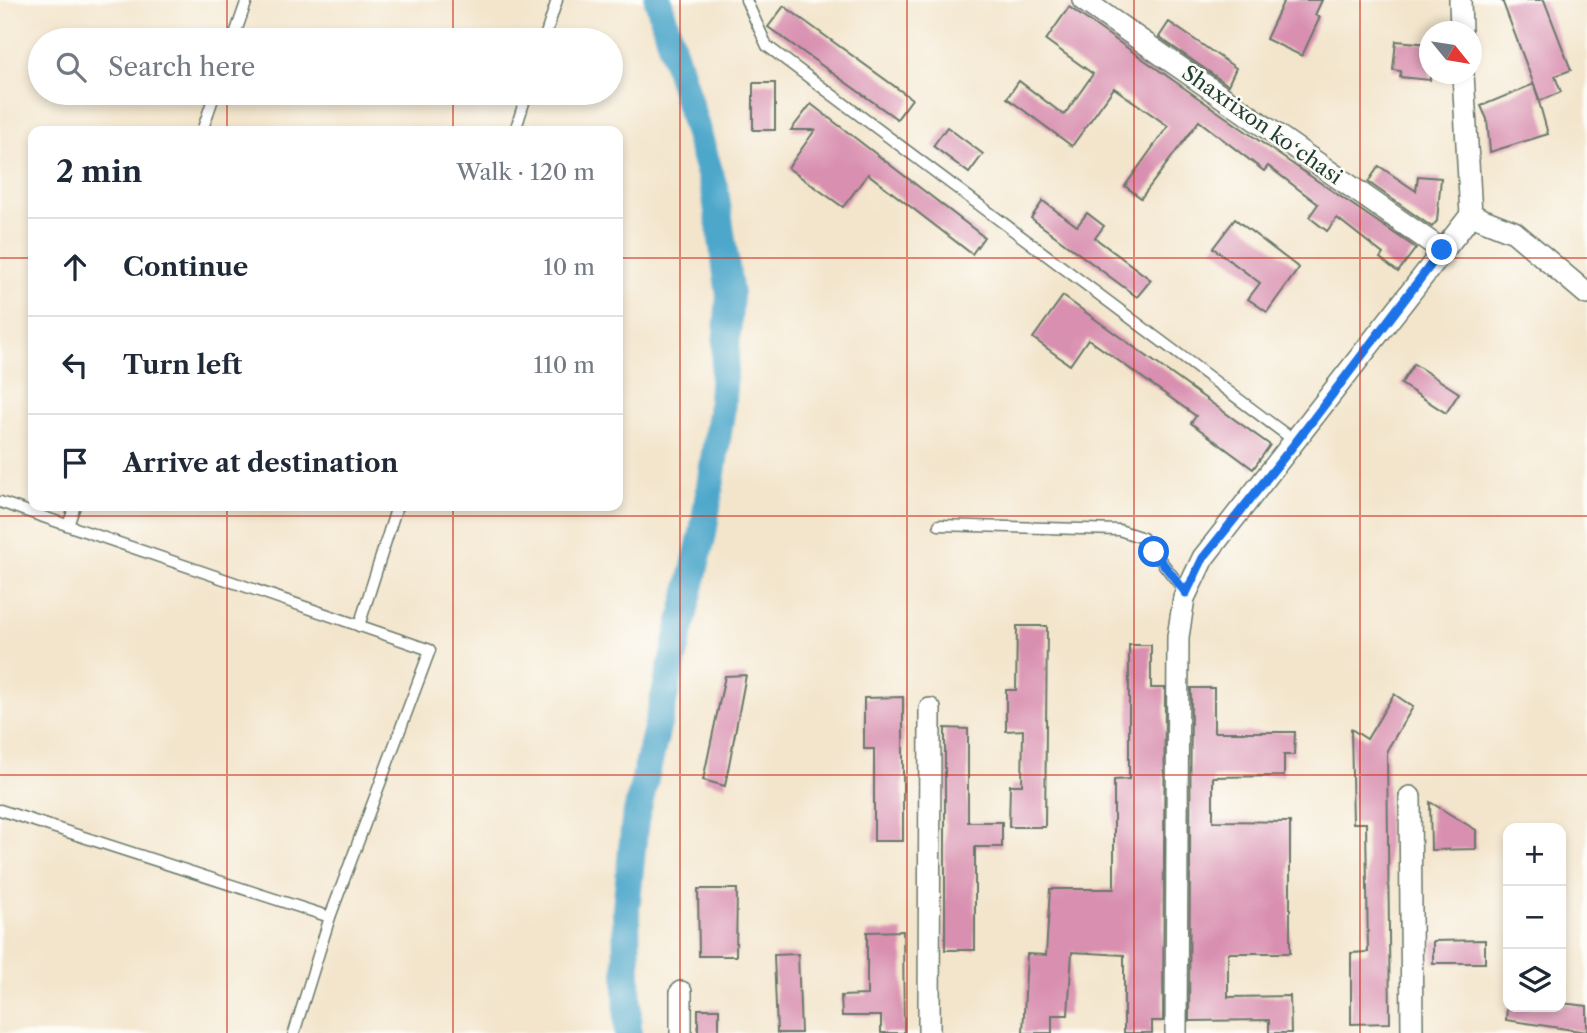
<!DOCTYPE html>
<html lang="en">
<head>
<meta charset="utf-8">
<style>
	body { margin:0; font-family:"Libre Caslon Text",serif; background:#f2f2f3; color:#1f2937 }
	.controls { position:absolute; right:21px; bottom:21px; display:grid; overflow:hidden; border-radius:14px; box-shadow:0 4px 10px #0003 }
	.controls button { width:63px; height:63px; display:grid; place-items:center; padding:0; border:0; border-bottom:2px solid #e0e1e3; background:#fff; color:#1f2937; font:35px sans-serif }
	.compass { position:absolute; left:1419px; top:21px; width:63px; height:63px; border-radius:50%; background:#fff; box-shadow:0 4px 10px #0003; rotate:120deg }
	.stop { position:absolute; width:21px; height:21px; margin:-16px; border:5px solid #1a73e8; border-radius:50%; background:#fff }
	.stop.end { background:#1a73e8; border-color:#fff; box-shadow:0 2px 7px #0008 }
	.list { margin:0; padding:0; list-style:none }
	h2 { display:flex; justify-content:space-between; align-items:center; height:91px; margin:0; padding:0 28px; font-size:30px }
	h2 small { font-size:23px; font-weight:400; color:#747a83 }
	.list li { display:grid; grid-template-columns:46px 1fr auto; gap:21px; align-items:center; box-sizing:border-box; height:98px; padding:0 28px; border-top:2px solid #e0e1e3 }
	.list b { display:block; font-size:26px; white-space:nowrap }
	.list em { font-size:23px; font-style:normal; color:#747a83 }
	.icon { flex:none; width:38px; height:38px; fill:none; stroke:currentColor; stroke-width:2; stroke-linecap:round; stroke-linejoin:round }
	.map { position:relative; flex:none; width:1587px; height:1033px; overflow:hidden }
	.search { position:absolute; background:#fff; box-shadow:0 4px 10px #0003; left:28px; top:28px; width:595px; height:77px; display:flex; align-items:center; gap:18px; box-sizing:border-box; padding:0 24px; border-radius:38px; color:#747a83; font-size:26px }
	.panel { position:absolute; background:#fff; box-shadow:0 4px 10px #0003; left:28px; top:126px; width:595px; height:385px; border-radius:14px }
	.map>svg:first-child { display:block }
</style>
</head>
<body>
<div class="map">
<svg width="1587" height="1033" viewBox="0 0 1587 1033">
	<rect width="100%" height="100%" fill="#fdfcf7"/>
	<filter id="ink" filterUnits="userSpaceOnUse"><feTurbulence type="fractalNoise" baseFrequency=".0143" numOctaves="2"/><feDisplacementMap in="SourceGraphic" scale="14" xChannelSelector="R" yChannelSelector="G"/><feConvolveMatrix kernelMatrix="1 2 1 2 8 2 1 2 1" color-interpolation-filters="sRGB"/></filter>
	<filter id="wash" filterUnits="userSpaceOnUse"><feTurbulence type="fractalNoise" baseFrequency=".00686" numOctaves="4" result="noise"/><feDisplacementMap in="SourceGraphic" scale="28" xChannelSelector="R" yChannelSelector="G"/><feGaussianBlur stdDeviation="1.57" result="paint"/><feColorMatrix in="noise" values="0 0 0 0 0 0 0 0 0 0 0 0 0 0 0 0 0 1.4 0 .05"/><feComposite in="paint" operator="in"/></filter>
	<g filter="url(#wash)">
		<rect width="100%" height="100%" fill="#f3e5cc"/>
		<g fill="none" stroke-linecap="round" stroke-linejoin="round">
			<polyline stroke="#4da7cb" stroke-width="28" points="628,1033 626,909 635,821 703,533 721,413 730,295 715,191 658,0"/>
		</g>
		<g id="blocks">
			<g fill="#d990b0">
				<polygon points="1284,0 1322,0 1315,15 1320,17 1302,56 1266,39"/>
				<polygon points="1502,0 1544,0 1571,70 1555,76 1561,92 1540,101"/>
				<polygon points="784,6 912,99 897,119 768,27"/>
				<polygon points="1069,7 1278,154 1416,248 1398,272 1380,258 1383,254 1337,218 1327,231 1309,217 1318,204 1268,166 1264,171 1199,121 1141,198 1125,186 1168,126 1114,88 1072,146 1007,98 1019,81 1064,115 1093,74 1046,40"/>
				<polygon points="1169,22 1236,68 1228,85 1159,37"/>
				<polygon points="1396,41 1430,44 1430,80 1400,77 1401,71 1393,70"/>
				<rect x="753" y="83" width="22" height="47"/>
				<polygon points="1534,84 1548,134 1490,152 1487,119 1481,106"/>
				<polygon points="811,104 984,237 972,254 868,174 843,207 788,168 815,130 791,130"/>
				<polygon points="947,127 983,154 969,173 933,146"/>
				<polygon points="1379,166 1416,191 1418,176 1441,178 1437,221 1432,227 1368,182"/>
				<polygon points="1043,201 1077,226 1087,213 1104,226 1095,238 1151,280 1137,297 1031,218"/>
				<polygon points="1235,219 1299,268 1267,312 1248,299 1260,283 1213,248"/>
				<polygon points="1063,296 1270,445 1253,469 1191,423 1196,416 1088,339 1070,365 1033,338"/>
				<polygon points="1414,364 1459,393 1446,413 1401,384"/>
				<polygon points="1017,626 1047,626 1045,827 1009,827 1010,785 1022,785 1023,730 1006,731 1006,690 1016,690"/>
				<polygon points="1129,645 1151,645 1151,688 1165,688 1163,1021 1152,1021 1152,1033 1124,1033 1124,955 1072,952 1068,1015 1052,1015 1052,1033 1023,1033 1027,954 1046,955 1050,889 1114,889 1114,780 1129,779"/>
				<polygon points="746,675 725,786 703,780 725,676"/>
				<polygon points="1191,688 1214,688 1214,732 1295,732 1294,755 1284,755 1284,776 1213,777 1213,821 1290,822 1290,953 1228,953 1228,997 1290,996 1291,1033 1269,1033 1269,1020 1189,1021"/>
				<polygon points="1394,694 1413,707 1387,750 1390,1023 1351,1024 1351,953 1368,952 1366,823 1353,823 1351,729 1367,739"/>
				<polygon points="903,697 903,841 874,841 874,749 864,749 864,698"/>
				<polygon points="945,728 968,729 968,822 1002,822 1002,847 975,847 975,950 945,950"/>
				<polygon points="1430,802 1476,830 1476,849 1431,850"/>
				<polygon points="698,889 737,889 736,956 699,956"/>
				<polygon points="903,931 904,1033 881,1033 881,1016 842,1016 841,996 867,995 867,932"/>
				<polygon points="1485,940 1485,963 1433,963 1433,941"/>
				<polygon points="798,954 801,1033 777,1033 774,955"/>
				<polygon points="1561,1003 1587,1006 1587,1032 1506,1020 1507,1007 1561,1007"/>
				<rect x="698" y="1009" width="21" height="24"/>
			</g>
		</g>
	</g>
	<g filter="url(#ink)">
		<use href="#blocks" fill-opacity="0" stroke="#697869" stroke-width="2"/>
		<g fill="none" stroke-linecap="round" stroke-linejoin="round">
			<g stroke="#697869" stroke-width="13">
				<g id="lane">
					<polyline points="746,0 767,46 1296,442"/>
					<polyline points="233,40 247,0"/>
					<polyline points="544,40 557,0"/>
					<polyline points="202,131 215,93"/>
					<polyline points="515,131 527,93"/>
					<polyline points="0,502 430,650 330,917 294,1033"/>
					<polyline points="68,525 75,506"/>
					<polyline points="939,525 1119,530 1143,538 1186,593"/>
					<polyline points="359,626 397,506"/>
					<polyline points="0,810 330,917"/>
				</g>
			</g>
			<g stroke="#697869" stroke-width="24">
				<g id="street">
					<polyline points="1083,0 1442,250"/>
					<polyline points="1460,0 1461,32"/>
					<polyline points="1463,74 1471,215 1514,232 1587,294"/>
					<polyline points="1410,797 1412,1033"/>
					<polyline points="681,992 681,1033"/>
					<polyline points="929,1033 930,709"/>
					<polyline points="1176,1033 1178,637 1184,598 1203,558 1471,215"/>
				</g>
			</g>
			<use href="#lane" stroke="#fff" stroke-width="10"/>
			<use href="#street" stroke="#fff" stroke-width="21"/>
		</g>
	</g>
	<g fill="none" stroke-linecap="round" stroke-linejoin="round" filter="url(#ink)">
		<polyline stroke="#1a73e8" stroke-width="9" points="1154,552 1186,593 1203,558 1296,442 1442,250"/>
	</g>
	<path fill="none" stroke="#c8321e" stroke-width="2" stroke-opacity="0.55" d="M227 0V40M453 0V40M680 0V1033M907 0V1033M1134 0V1033M1360 0V1033M227 93V131M453 93V131M0 258H33M618 258H1587M227 506V1033M453 506V1033M0 516H1587M0 775H1587"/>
	<g text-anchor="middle" stroke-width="5" stroke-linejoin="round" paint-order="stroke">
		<g font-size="21" fill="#1f3d34" stroke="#fdfcf7">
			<text transform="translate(1262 125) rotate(35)" y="7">Shaxrixon koʻchasi</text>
		</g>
	</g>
</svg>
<div class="controls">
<button>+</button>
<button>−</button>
<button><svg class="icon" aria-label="layers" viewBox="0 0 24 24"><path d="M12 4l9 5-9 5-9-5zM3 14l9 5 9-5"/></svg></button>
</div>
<svg class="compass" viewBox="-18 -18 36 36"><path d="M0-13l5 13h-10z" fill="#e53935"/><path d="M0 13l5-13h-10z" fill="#747a83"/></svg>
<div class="stop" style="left:1154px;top:552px"></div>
<div class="stop end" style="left:1442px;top:250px"></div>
<div class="search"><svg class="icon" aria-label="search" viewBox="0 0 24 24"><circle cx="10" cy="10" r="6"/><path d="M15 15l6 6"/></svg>Search here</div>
<section class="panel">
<h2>2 min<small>Walk · 120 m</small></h2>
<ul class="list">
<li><svg class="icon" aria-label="ahead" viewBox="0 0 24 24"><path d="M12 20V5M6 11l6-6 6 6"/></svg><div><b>Continue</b></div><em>10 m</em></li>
<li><svg class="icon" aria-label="left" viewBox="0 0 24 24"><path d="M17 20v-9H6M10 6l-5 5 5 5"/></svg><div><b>Turn left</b></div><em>110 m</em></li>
<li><svg class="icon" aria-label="arrive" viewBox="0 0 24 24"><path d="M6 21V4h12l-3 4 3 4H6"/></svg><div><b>Arrive at destination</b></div></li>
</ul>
</section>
</div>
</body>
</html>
